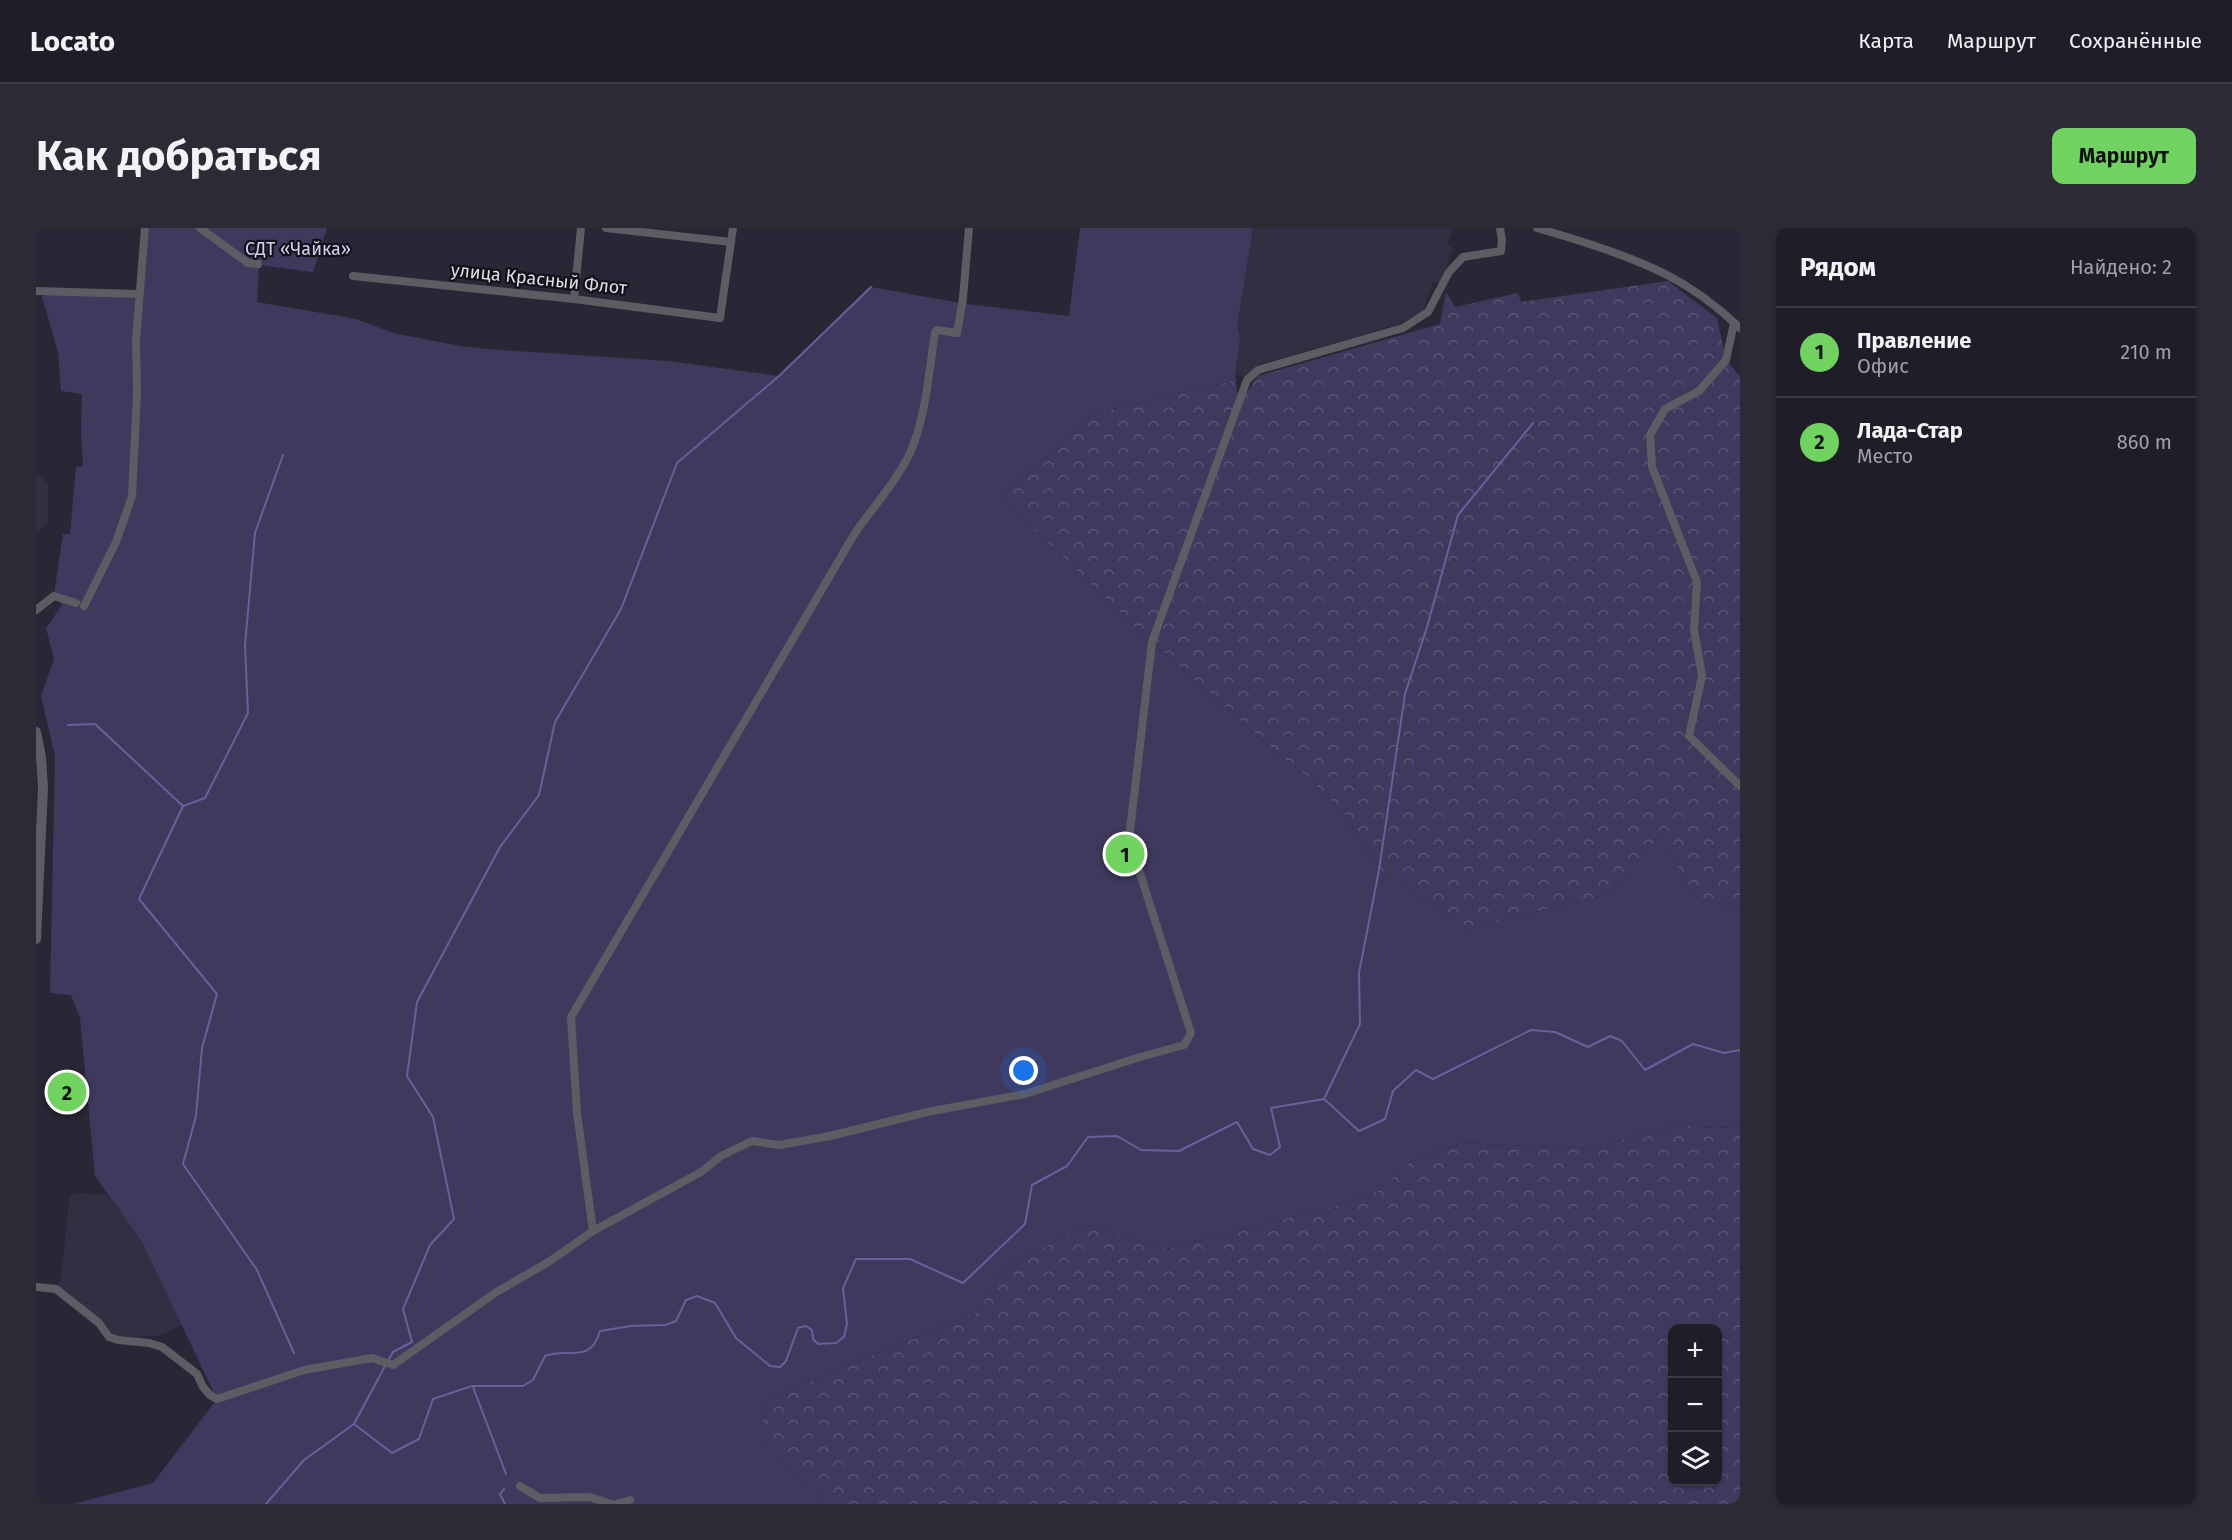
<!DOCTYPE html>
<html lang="ru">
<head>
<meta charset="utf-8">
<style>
	body { margin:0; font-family:"Fira Sans",sans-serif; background:#2c2a34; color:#f1f3f6 }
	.controls { position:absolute; right:18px; bottom:18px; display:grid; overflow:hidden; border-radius:12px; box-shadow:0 2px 4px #0004 }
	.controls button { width:54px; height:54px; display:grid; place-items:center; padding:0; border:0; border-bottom:2px solid #3c3b45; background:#1f1d28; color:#f1f3f6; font:30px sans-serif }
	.you { position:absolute; left:988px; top:843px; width:21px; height:21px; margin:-15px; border:4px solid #fff; border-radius:50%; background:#1a73e8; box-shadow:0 0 0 9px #1a73e833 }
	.badge { display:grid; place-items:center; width:39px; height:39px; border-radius:50%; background:#70d35f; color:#111; font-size:20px; font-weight:700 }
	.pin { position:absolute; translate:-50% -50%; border:3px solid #fff; box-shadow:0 2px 6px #0006 }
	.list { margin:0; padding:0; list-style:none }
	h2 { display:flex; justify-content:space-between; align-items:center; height:78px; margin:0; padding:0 24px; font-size:26px }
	h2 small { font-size:20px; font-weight:400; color:#a1a2a8 }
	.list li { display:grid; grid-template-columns:39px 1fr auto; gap:18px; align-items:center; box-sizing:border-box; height:90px; padding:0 24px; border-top:2px solid #3c3b45 }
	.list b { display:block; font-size:22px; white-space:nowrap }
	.list p { margin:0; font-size:20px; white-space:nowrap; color:#a1a2a8 }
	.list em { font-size:20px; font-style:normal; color:#a1a2a8 }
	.icon { flex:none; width:33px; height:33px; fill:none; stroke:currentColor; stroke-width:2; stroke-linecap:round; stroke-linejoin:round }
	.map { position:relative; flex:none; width:1704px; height:1276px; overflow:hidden; border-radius:12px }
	header { display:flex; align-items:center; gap:36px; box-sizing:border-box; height:84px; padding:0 30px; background:#1f1d28; border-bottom:2px solid #3c3b45 }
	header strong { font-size:28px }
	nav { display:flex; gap:33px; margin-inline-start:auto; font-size:21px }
	.intro { display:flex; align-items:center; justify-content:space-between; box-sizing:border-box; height:144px; padding:0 36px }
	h1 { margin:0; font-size:42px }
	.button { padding:15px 27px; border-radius:12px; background:#70d35f; color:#111; font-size:21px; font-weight:700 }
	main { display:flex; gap:36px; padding:0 36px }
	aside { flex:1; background:#1f1d28; border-radius:12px; box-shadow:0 2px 4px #0004 }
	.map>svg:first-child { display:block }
</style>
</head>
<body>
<header>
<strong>Locato</strong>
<nav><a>Карта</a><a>Маршрут</a><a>Сохранённые</a></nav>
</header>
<div class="intro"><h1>Как добраться</h1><a class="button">Маршрут</a></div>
<main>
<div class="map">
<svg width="1704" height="1276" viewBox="0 0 1704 1276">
	<defs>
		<pattern id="forest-crowns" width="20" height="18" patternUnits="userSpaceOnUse" patternTransform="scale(1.5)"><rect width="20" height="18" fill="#3f395e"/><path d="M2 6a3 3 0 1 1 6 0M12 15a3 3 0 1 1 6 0" fill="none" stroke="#5a5575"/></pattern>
	</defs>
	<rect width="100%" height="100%" fill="#292735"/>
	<g fill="#322f43">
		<polygon points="1217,0 1417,0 1411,17 1417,20 1405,56 1397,54 1387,83 1365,95 1334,105 1221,137 1209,149 1199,147 1204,110 1201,98"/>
		<polygon points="0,244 12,255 12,295 0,305"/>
		<polygon points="38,965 71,967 106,1014 146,1097 122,1108 73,1109 20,1061 25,1052 33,971"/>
	</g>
	<g fill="url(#forest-crowns)" fill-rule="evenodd">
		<polygon points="1632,53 1681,90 1690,132 1704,148 1704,679 1660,670 1624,609 1575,665 1432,701 1343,642 1307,584 1274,551 1227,513 1101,401 965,269 1060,185 1200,152 1202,178 1222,148 1404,96 1410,64 1419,79 1482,65 1485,74"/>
		<path d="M1647 896C1666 902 1685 900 1704 898V1276H792L721 1210 733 1170 942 1084 968 1040 1050 997 1131 1021 1291 980 1342 963 1373 935 1424 915 1564 921 1584 912ZM1636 1100H1682V1254H1636Z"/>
	</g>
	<polygon fill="#3f395e" points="109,0 291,0 277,44 223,37 221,74 320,91 357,105 424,118 463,122 632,133 743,148 835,59 930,76 1033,88 1044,0 1217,0 1201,98 1204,110 1199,147 1200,152 1060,185 965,269 1101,401 1227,513 1274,551 1307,584 1343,642 1432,701 1575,665 1624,608 1660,670 1704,679 1704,898 1679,900 1658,899 1647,896 1584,912 1564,921 1424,915 1373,935 1342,963 1291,980 1130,1021 1050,997 968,1040 942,1084 733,1170 722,1210 792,1276 37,1276 117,1255 181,1171 106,1014 59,948 44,790 35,767 14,765 19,528 5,468 18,431 10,400 26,377 18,366 27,306 34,306 40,239 47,238 45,203 46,166 25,163 22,124 6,69 15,62 103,66"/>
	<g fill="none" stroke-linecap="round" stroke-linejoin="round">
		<g stroke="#6a5f9b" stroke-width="2">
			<polyline points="247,227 219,305 209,417 212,485 169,570 147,578 103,671 181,766 166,820 160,888 147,936 221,1042 258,1125"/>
			<polyline points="32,497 59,496 147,578"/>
			<polyline points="1288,871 1324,796 1323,745 1343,642 1369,466 1391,399 1422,287 1497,195"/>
			<polyline points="352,1133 357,1124 376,1114 367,1081 394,1017 418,991 397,889 371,848 381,774 464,619 503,567 519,494 585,381 641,235 743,148 835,59"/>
			<polyline points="437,1159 470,1246"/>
			<polyline points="318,1196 349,1138"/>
			<polyline points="468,1261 464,1266 469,1276"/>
			<path d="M230 1276 268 1232 318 1196 356 1225 383 1211 397 1171 436 1158H487L497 1152 509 1128C533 1119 554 1137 564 1103L595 1098 629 1097 640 1093 650 1072 661 1068 679 1075 700 1110 734 1138 744 1139 750 1133 762 1100 770 1098 776 1102 777 1111 782 1116 800 1115 808 1109 811 1096 807 1060 820 1031H874L927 1055 989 996 996 957 1031 938 1052 909 1081 908 1105 922 1143 923 1201 894 1217 921 1234 927 1244 919 1235 880 1288 871 1323 903 1349 891 1357 863 1380 842 1397 851 1495 802 1519 804 1552 819 1574 808 1586 813 1609 842 1657 816 1688 825 1704 822"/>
		</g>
		<g stroke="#5c5c63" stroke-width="8">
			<polyline points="164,0 212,35 222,36"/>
			<polyline points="570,0 695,14"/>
			<path d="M1501 0C1542 12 1595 28 1633 48 1658 61 1683 80 1704 100"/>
			<polyline points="317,48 538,71 684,90 697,0"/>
			<polyline points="0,63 103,66"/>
			<polyline points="538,71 545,0"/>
			<polyline points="1698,95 1690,132 1663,163 1629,181 1614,207 1616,239 1661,354 1658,402 1666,448 1653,508 1704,558"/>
			<polyline points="48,378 80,314 96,268 101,165 100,112 109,0"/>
			<polyline points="0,382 18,368 40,375"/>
			<path d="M557 1003 541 885 535 789 819 305C837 279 860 254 874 225 890 189 893 143 899 104L901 102 921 105 927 70 933 0"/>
			<polyline points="0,1059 20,1061 63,1095 73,1109 82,1112 113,1115 126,1119 161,1146 167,1159 174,1167 181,1171 268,1142 336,1130 357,1137 459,1065 514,1033 557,1003 665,944 685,928 716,913 743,917 794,908 891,884 989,866 1104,829 1148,817 1155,805 1093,611 1116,414 1211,152 1222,142 1367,100 1392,84 1413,44 1427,29 1465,23 1466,12 1464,0"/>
			<polyline points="484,1258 504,1270 553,1269 576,1276"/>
			<polyline points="580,1276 594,1272"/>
		</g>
		<polyline stroke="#5c5c63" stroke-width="10" points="0,504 5,529 7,560 0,711"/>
	</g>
	<g text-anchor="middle" stroke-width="4.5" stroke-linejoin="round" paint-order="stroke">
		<g font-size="18" fill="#d3cff2" stroke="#121117">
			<text x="262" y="27">СДТ «Чайка»</text>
		</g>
		<g font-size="18" fill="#dfdee8" stroke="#121117">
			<text transform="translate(503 51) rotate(6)" y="6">улица Красный Флот</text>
		</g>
	</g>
</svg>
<div class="controls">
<button>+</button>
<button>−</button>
<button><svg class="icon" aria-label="layers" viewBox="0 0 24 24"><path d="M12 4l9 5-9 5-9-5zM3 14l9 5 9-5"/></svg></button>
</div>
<div class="you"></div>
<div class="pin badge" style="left:1089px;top:626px">1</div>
<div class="pin badge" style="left:31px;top:864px">2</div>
</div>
<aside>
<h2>Рядом<small>Найдено: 2</small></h2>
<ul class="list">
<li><span class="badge">1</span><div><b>Правление</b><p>Офис</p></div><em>210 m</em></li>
<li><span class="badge">2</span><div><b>Лада-Стар</b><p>Место</p></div><em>860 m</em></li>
</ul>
</aside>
</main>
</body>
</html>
